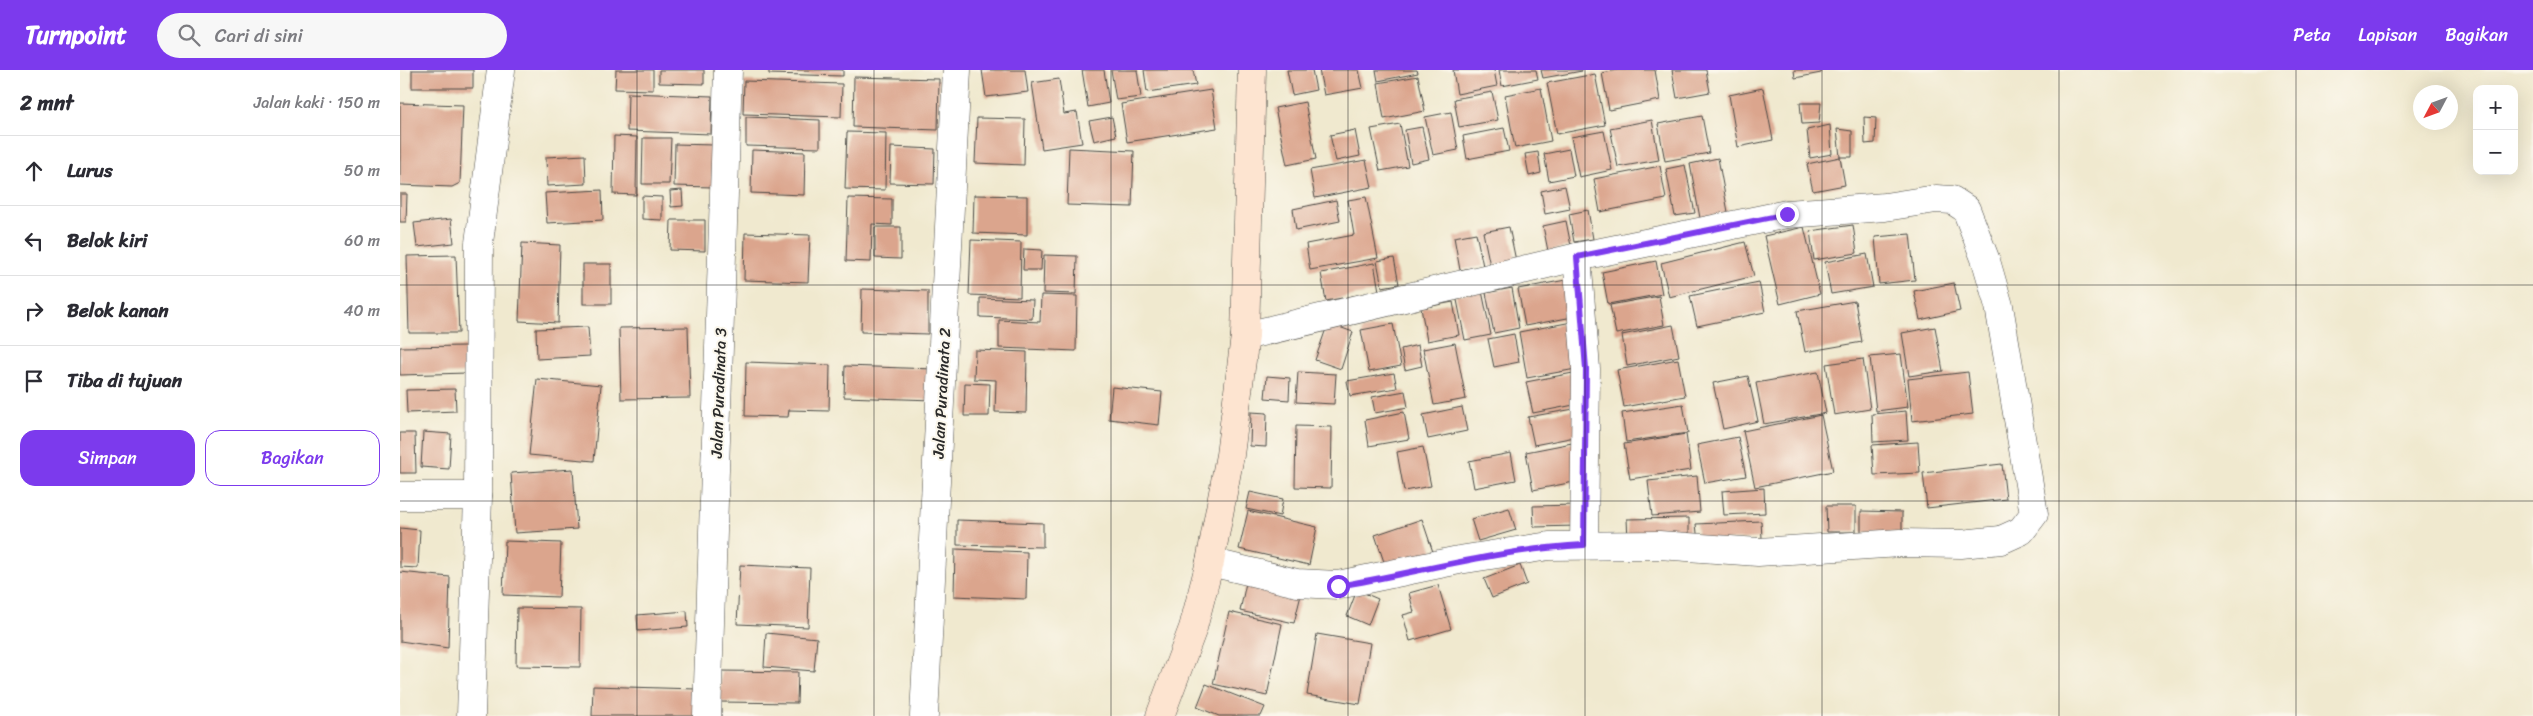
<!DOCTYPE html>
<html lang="id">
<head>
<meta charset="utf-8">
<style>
	body { margin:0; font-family:Sriracha,sans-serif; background:#f7f7f7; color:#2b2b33 }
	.controls { position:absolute; right:15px; top:15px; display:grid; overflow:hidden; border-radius:10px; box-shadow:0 5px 20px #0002 }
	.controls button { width:45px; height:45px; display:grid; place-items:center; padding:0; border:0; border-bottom:1px solid #e1e1e2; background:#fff; color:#2b2b33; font:25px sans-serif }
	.compass { position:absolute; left:2013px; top:15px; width:45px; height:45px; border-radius:50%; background:#fff; box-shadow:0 5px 20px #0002; rotate:229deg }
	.stop { position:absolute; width:15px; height:15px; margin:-11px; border:4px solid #7c3aed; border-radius:50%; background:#fff }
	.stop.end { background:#7c3aed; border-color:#fff; box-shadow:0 1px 5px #0008 }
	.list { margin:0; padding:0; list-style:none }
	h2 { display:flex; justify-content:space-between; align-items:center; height:65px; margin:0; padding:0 20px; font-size:21px }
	h2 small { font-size:16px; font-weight:400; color:#7c7c81 }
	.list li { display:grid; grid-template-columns:32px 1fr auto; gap:15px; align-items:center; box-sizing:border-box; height:70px; padding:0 20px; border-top:1px solid #e1e1e2 }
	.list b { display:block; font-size:19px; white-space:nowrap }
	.list em { font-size:16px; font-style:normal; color:#7c7c81 }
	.actions { display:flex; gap:10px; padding:15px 20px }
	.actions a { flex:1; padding:11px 0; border:1px solid #7c3aed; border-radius:15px; text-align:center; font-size:18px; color:#7c3aed }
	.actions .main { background:#7c3aed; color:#fff }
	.icon { flex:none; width:28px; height:28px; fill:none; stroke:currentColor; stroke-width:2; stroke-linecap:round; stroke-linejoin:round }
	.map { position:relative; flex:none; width:2133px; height:646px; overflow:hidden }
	header { display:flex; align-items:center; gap:30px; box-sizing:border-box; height:70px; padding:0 25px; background:#7c3aed; color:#fff }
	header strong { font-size:24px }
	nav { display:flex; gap:28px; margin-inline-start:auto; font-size:18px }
	.search { width:350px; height:45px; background:#f7f7f7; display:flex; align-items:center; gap:12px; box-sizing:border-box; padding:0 18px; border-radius:28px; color:#7c7c81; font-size:19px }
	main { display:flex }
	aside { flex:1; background:#fff }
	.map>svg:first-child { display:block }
</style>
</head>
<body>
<header>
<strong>Turnpoint</strong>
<div class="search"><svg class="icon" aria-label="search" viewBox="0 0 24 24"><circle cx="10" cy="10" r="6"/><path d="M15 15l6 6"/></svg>Cari di sini</div>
<nav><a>Peta</a><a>Lapisan</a><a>Bagikan</a></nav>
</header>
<main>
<aside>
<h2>2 mnt<small>Jalan kaki · 150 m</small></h2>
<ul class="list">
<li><svg class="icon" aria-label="ahead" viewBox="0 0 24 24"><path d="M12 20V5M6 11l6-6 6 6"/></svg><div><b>Lurus</b></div><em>50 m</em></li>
<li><svg class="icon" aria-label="left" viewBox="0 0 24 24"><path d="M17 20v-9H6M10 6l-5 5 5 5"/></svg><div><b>Belok kiri</b></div><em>60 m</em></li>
<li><svg class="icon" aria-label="right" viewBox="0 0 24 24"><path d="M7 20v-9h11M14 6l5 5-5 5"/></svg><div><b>Belok kanan</b></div><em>40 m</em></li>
<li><svg class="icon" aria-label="arrive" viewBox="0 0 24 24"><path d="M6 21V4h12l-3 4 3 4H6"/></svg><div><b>Tiba di tujuan</b></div></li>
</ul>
<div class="actions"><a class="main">Simpan</a><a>Bagikan</a></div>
</aside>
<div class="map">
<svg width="2133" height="646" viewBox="0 0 2133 646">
	<rect width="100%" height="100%" fill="#fbf7ec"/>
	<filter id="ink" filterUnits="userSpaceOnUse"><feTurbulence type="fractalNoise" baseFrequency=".02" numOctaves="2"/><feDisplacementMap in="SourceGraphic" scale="10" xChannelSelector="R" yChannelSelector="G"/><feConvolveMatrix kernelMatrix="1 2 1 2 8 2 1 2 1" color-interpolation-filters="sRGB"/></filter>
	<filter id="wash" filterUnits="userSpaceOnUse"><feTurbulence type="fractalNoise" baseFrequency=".0096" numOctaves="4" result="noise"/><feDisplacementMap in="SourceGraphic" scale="20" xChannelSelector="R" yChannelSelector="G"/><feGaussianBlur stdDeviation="1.12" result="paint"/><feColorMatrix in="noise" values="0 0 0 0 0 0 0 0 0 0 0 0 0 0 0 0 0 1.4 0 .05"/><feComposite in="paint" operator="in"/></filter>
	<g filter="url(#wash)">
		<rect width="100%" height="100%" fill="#f0e9cf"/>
		<g id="blocks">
			<g fill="#dba58d">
				<rect x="12" y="0" width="61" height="18"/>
				<polygon points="216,0 253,0 253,20 215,19"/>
				<polygon points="259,0 304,0 304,14 259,13"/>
				<polygon points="369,0 443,0 443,6 369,4"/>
				<polygon points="582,0 625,0 628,22 586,27"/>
				<polygon points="682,0 704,0 709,33 688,37"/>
				<polygon points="711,0 737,0 741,27 716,30"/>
				<polygon points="744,0 793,0 796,15 747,22"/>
				<polygon points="887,0 912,0 916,20 892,25"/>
				<polygon points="919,0 959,0 963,18 924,25"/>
				<polygon points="976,0 1017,0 1018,3 978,11"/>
				<polygon points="1053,0 1094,0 1097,16 1057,24"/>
				<polygon points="1099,0 1136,0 1138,9 1102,16"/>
				<polygon points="1141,0 1182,0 1182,1 1143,8"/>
				<polygon points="1218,0 1255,0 1260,30 1209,40 1202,3"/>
				<polygon points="1272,0 1306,0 1310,22 1277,28"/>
				<polygon points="1394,0 1421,0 1421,3 1395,8"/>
				<polygon points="1195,4 1205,55 1157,64 1147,13"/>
				<polygon points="1018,6 1025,41 984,49 978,13"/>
				<polygon points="454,7 539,9 538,60 453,57"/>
				<polygon points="659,9 664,44 677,42 682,73 642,79 632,13"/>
				<polygon points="344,11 442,14 441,47 343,44"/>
				<polygon points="1141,18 1151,71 1115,78 1105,25"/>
				<polygon points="1363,18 1373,70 1338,77 1329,25"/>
				<polygon points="811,20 817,58 727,72 721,34"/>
				<polygon points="1092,22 1098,50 1059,57 1054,29"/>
				<polygon points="228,23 312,26 311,64 227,61"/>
				<polygon points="905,32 916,89 887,95 875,38"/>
				<polygon points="0,33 63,35 60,113 52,117 0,115"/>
				<polygon points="1400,33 1421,33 1419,53 1402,54"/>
				<polygon points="1051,42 1058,80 1033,85 1025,47"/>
				<polygon points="1302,46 1309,83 1265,91 1258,54"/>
				<polygon points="346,47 420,50 420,78 346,76"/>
				<polygon points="712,47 716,66 694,71 689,51"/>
				<polygon points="1464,47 1476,48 1475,73 1465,74"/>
				<polygon points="577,48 625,49 624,95 575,93"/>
				<polygon points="1252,50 1259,90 1218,97 1210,58"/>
				<polygon points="1000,54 1008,96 980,101 971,59"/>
				<polygon points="1430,55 1432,84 1410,88 1407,60"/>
				<polygon points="1022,57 1029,89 1011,93 1005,60"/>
				<polygon points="1104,58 1109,81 1067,89 1063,66"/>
				<polygon points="1437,59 1452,61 1452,87 1440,87"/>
				<polygon points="955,60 960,86 936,91 930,65"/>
				<polygon points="1204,61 1212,100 1179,107 1171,67"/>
				<polygon points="447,62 486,63 485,120 445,119"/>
				<polygon points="214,66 237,67 236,125 213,124"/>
				<polygon points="243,68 271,68 269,114 242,114"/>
				<polygon points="275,74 313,75 313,117 274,116"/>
				<polygon points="491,77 535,79 534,114 490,113"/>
				<polygon points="669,78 734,81 732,137 667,135"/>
				<polygon points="1169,79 1174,106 1149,111 1144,84"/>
				<polygon points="352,80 405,82 404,125 351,123"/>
				<polygon points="1138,82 1141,103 1129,106 1125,84"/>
				<polygon points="185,85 186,114 147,116 146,87"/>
				<polygon points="1440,87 1445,115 1413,121 1407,94"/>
				<polygon points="1318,88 1328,142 1300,148 1290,94"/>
				<polygon points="966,90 972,117 915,128 910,100"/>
				<polygon points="1285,95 1295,143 1275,146 1266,99"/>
				<polygon points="1260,96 1266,129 1200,142 1194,109"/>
				<polygon points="1165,116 1170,139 1145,144 1141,121"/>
				<polygon points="202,120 203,150 147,153 145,123"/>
				<polygon points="282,120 283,136 271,137 270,121"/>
				<polygon points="0,124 7,124 6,152 0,152"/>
				<polygon points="574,125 627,126 627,165 573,163"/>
				<polygon points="242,126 262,127 262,150 242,149"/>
				<polygon points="966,127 978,188 910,200 906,174 954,165 948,130"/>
				<polygon points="448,128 492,129 492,155 472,154 471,192 446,191"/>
				<polygon points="936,130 940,151 896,160 893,139"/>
				<polygon points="1188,140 1193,169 1174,172 1169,144"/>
				<polygon points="51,149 54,173 17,177 14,153"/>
				<polygon points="271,150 305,150 305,181 270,180"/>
				<polygon points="1166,151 1171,176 1148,181 1143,156"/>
				<polygon points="1453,155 1457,183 1414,190 1410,161"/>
				<polygon points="475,157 501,157 501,189 475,188"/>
				<polygon points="1109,157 1116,191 1090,196 1083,162"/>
				<polygon points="1404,157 1420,224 1380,234 1364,166"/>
				<polygon points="345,163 410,165 408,212 344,210"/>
				<polygon points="1076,163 1083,196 1060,200 1054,167"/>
				<polygon points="1510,164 1515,210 1479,214 1475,167"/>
				<polygon points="571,170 621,172 620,227 569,225"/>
				<polygon points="1345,172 1354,206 1269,227 1261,193"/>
				<polygon points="122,173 160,175 158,253 119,251"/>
				<polygon points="624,179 642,180 641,200 623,200"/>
				<polygon points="1467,184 1473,217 1431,224 1425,192"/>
				<polygon points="56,185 59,263 9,263 7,186"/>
				<polygon points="644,185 677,186 676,224 643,223"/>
				<polygon points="994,188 999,214 982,217 977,191"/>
				<polygon points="1256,191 1262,224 1208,234 1202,202"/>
				<polygon points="974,193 979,221 926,231 921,203"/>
				<rect x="183" y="194" width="28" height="40"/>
				<polygon points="1171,209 1178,246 1125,256 1118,219"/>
				<polygon points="1359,212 1365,242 1297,256 1290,226"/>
				<polygon points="1554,213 1560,241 1520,250 1514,221"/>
				<polygon points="1112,218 1119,258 1094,263 1086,223"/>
				<polygon points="462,219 528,221 528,264 461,262"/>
				<polygon points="1082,221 1091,265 1065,270 1056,225"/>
				<polygon points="641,225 677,226 676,281 599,278 599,250 640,252"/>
				<polygon points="1259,226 1264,255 1216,264 1210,235"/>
				<polygon points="580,228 633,230 632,249 580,247"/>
				<polygon points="1455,231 1462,272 1405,282 1397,241"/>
				<polygon points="1053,232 1059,265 1027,271 1021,238"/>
				<polygon points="1172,252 1181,298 1127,308 1119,262"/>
				<polygon points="928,253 953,262 941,299 915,290"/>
				<polygon points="993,254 1001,296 969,302 961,260"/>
				<polygon points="1273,255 1279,286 1227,296 1222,265"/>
				<polygon points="188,257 190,286 137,289 136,259"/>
				<polygon points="288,257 290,328 221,329 219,258"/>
				<polygon points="1535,257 1543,301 1509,306 1502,263"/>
				<polygon points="1114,264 1119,292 1094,297 1088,269"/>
				<polygon points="1055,273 1066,329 1034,335 1023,279"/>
				<polygon points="1018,275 1022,296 1005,300 1001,279"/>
				<polygon points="66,276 67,303 0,305 0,277"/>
				<polygon points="575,280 627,282 626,343 595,342 596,310 574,309"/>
				<polygon points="1501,284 1508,337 1476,341 1470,287"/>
				<polygon points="1278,289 1285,326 1224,337 1217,300"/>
				<polygon points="1463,289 1470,339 1434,345 1426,294"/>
				<polygon points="346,292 430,295 429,341 389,340 388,347 345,346"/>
				<polygon points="445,296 534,299 533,330 444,327"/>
				<polygon points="898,302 936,304 934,334 896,332"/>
				<polygon points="1418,302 1426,343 1364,354 1356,313"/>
				<polygon points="1568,302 1573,344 1512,351 1508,309"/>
				<polygon points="994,303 997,318 950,326 947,311"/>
				<polygon points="1173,303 1179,334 1133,343 1126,312"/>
				<polygon points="867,306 890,308 889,330 865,328"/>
				<polygon points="1348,306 1358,351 1323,359 1313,313"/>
				<polygon points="137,309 201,315 194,391 129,385"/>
				<polygon points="565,313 590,314 589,346 564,346"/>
				<polygon points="712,317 762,322 759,355 709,349"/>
				<polygon points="55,319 56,341 7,343 6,320"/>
				<polygon points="1005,321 1008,337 975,343 972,327"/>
				<polygon points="1283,334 1288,363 1226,372 1222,343"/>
				<polygon points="1062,337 1067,361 1028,369 1023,345"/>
				<polygon points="1174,339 1180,366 1134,375 1128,347"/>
				<polygon points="1506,341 1508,370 1473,372 1472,344"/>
				<polygon points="851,342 867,343 866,377 850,376"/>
				<polygon points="1004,342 1009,369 969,376 965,350"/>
				<polygon points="1421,345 1433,401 1355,417 1343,361"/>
				<polygon points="896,356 932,357 931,418 895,417"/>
				<polygon points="23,362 51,364 49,399 21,397"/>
				<polygon points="0,363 15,363 16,403 0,403"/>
				<polygon points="1286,364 1291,400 1230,409 1224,374"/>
				<polygon points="1338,367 1346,406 1305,413 1297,375"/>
				<polygon points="1177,372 1184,410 1133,420 1126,382"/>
				<polygon points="1518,372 1520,403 1474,405 1472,375"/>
				<polygon points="1023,377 1031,416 1004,421 997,382"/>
				<polygon points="1111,383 1116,410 1074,418 1069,391"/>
				<polygon points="1602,394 1606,429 1527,438 1523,403"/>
				<polygon points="173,399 177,459 115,463 111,403"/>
				<polygon points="1297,406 1300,442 1252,446 1248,411"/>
				<polygon points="1364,418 1365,443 1324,445 1322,421"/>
				<polygon points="850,422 883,429 880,446 846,439"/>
				<polygon points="1176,435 1177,456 1134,457 1133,436"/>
				<polygon points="1426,436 1456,436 1456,462 1427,462"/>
				<polygon points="1109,438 1116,460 1078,471 1071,449"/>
				<polygon points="848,441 917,457 909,495 839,479"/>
				<polygon points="1461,441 1502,442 1502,463 1461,462"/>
				<polygon points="1289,448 1289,469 1228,470 1227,449"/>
				<polygon points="1022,449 1035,488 988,504 975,465"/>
				<polygon points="557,450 643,453 643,477 557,475"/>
				<polygon points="1361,451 1362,468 1298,472 1296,454"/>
				<polygon points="0,458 20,460 18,498 0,497"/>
				<polygon points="105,471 161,473 159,527 103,525"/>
				<polygon points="555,479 627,482 626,529 554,526"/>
				<polygon points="340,495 410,498 408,557 337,554"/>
				<polygon points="1120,495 1127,514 1092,528 1084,509"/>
				<polygon points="0,502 50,507 48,578 0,571"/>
				<polygon points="847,508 902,521 894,553 840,541"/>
				<polygon points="1038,515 1051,559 1010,571 1003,545 1014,542 1009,523"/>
				<polygon points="957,520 978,529 968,555 947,546"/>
				<polygon points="117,538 181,539 180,597 116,596"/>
				<polygon points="287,541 288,557 238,561 237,545"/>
				<polygon points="829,542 882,554 867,626 813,614"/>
				<polygon points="366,563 417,568 414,601 364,597"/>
				<polygon points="917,564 970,573 960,634 907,625"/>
				<polygon points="321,601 398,602 397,633 320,632"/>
				<polygon points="806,614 865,637 861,646 819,646 797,637"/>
				<polygon points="193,616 296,619 296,646 192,646"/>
			</g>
		</g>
	</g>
	<g filter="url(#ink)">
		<use href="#blocks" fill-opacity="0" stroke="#494844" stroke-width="1"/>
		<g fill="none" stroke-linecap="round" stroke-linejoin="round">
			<g stroke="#494844" stroke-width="29">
				<g id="minor">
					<polyline points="1177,187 1186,299 1184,475"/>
					<polyline points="0,426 78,426"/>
					<polyline points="810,492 897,513 938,515 1059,490 1149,476 1259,475 1358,482 1500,473 1561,474 1601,470 1621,461 1634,444 1599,236 1586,191 1566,139 1552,130 1536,129 1485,137 1387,144 1177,187 845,266"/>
					<polyline points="71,646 78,426 79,173 101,0"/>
					<polyline points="307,646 328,0"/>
					<polyline points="524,646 557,0"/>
				</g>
			</g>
			<g stroke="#494844" stroke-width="29">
				<polyline id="secondary" points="760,646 793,558 810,492 830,385 845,266 852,0"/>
			</g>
			<use href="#minor" stroke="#fff" stroke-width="28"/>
			<use href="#secondary" stroke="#fde4d0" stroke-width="28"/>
		</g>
	</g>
	<g fill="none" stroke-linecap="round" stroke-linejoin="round" filter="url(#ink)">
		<path stroke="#7c3aed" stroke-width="6" d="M938 516C1021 502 1100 479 1184 475L1186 299 1177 187 1387 144"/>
	</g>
	<path fill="none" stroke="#2b2b2b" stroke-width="1" stroke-opacity="0.55" d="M237 0V646M474 0V646M711 0V646M948 0V646M1185 0V646M1422 0V646M1659 0V646M1896 0V646M0 215H2133M0 431H2133"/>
	<g text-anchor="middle" stroke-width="4" stroke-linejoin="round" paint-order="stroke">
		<g font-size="16" fill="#2b2b2b" stroke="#fbf7ec">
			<text transform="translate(318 323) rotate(-88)" y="6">Jalan Puradinata 3</text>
			<text transform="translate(541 323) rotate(-87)" y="6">Jalan Puradinata 2</text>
		</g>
	</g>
</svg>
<div class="controls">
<button>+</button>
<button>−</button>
</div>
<svg class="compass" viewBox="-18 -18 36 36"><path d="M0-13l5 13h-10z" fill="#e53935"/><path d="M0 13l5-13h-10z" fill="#7c7c81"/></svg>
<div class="stop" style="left:938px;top:516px"></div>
<div class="stop end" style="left:1387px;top:144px"></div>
</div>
</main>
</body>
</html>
